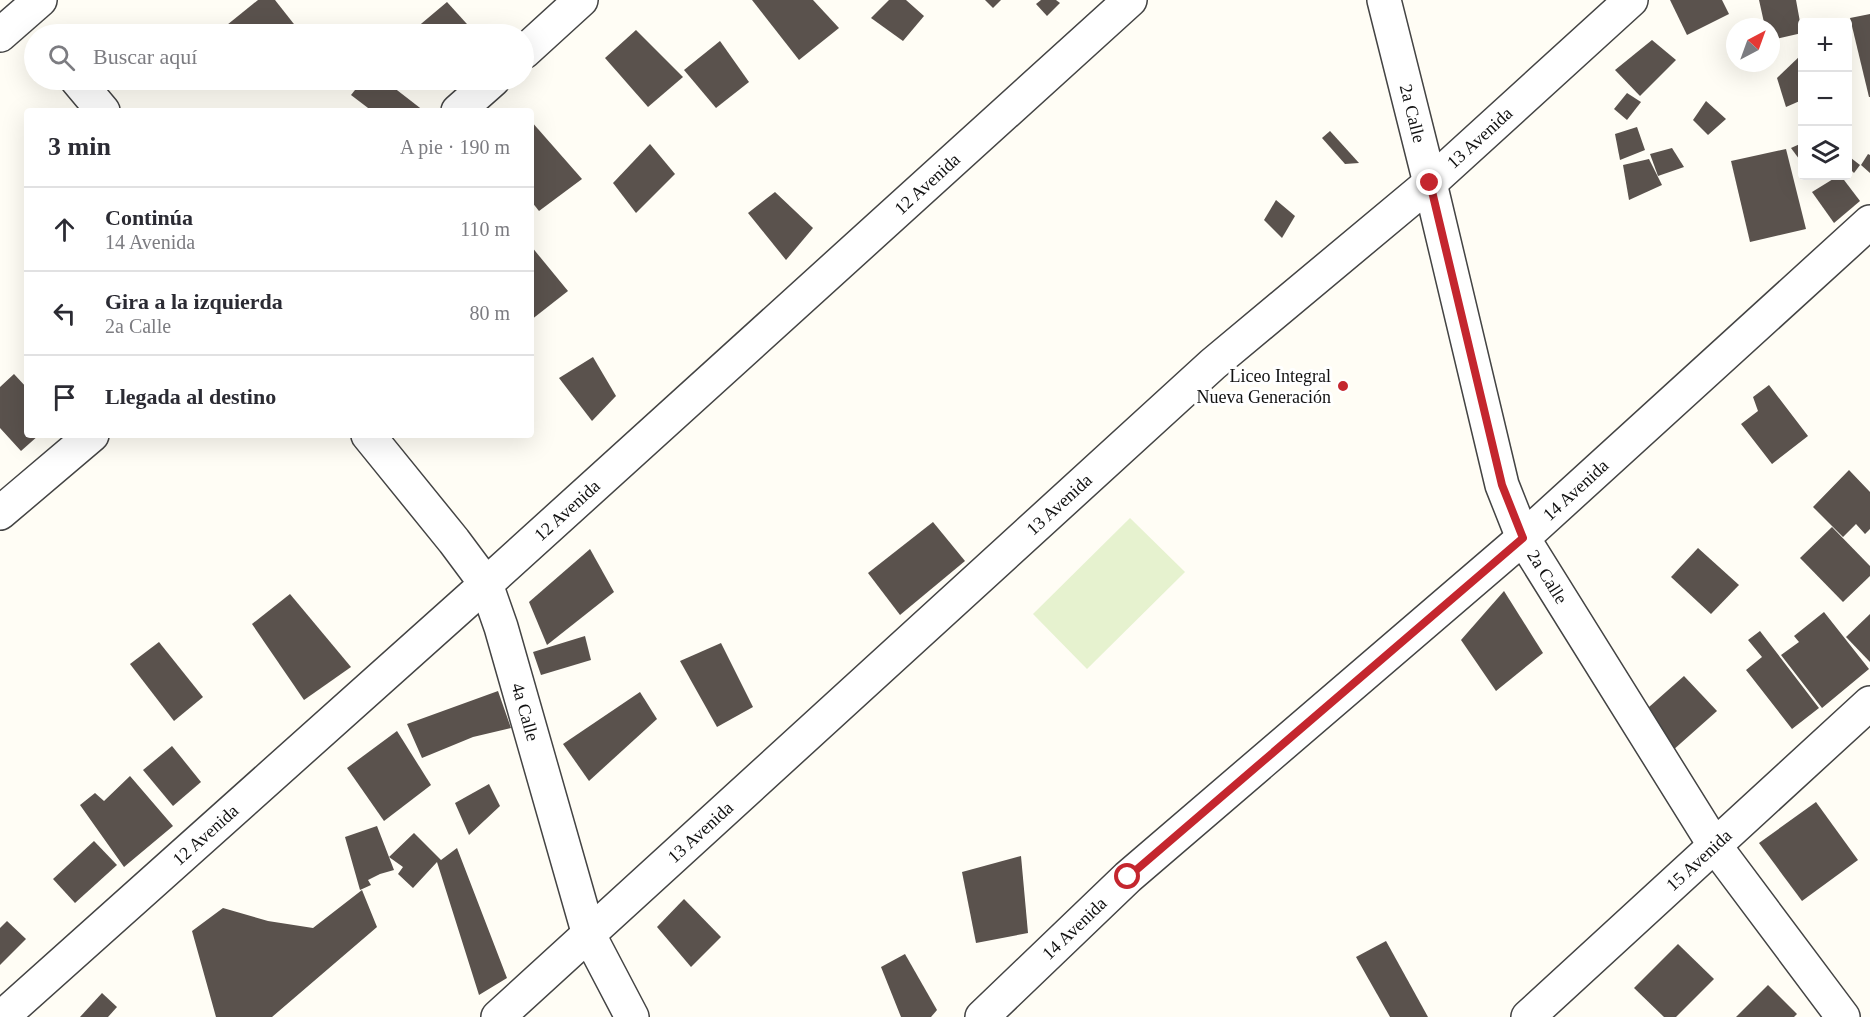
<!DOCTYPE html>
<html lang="es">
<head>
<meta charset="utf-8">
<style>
	body { margin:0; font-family:"Times New Roman",serif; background:#f7f7f7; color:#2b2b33 }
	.controls { position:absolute; right:18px; top:18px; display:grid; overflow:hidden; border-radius:6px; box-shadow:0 6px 24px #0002 }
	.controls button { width:54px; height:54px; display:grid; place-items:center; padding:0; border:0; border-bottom:2px solid #e1e1e2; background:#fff; color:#2b2b33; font:30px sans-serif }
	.compass { position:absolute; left:1726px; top:18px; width:54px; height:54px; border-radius:50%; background:#fff; box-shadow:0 6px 24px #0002; rotate:41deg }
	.stop { position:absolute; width:18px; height:18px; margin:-14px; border:4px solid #c4262e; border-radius:50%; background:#fff }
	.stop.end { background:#c4262e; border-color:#fff; box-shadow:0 2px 6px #0008 }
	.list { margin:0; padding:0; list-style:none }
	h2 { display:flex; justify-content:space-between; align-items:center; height:78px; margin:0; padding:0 24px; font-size:26px }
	h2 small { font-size:20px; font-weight:400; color:#7c7c81 }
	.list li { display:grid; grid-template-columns:39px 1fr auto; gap:18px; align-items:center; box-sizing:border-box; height:84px; padding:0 24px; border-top:2px solid #e1e1e2 }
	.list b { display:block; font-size:22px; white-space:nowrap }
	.list p { margin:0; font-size:20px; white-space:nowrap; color:#7c7c81 }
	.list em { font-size:20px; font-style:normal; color:#7c7c81 }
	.icon { flex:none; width:33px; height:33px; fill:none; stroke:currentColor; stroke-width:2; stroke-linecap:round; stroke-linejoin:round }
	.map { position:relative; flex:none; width:1870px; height:1017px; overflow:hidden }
	.search { position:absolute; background:#fff; box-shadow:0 6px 24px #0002; left:24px; top:24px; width:510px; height:66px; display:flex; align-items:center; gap:15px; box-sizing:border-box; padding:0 21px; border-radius:33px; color:#7c7c81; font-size:22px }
	.panel { position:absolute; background:#fff; box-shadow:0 6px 24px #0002; left:24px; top:108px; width:510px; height:330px; border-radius:6px }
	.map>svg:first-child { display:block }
</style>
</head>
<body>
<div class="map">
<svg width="1870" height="1017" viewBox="0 0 1870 1017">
	<rect width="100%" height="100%" fill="#fffdf5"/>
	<polygon fill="#e6f2cf" points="1130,518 1185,572 1087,669 1033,614"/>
	<g fill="#5a524d">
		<polygon points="258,0 275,0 301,33 299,34 227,34 222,29"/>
		<polygon points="752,0 813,0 839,28 799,60"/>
		<polygon points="889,0 906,0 924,16 903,41 871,18"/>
		<polygon points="985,0 1001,0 993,8"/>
		<polygon points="1041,0 1056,0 1060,3 1047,16 1036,4"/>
		<polygon points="1670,0 1722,0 1729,14 1687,35"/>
		<polygon points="1759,0 1796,0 1802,33 1771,40 1771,27 1765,27"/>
		<polygon points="447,2 476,34 409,34"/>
		<polygon points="1870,14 1870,97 1869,97 1850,18"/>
		<polygon points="636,30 683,77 648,107 605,58"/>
		<polygon points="1652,40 1676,60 1640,96 1615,70"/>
		<polygon points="720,41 749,82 716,108 684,70"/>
		<polygon points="1802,54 1802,100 1786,107 1777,78"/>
		<polygon points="363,80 384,80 424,111 372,111 351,95"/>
		<polygon points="431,80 450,80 439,89"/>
		<polygon points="1627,93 1641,102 1627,120 1614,109"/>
		<polygon points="1706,101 1726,119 1708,135 1693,120"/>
		<polygon points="531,121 582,179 539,211 531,201"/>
		<polygon points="1637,127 1645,150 1620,160 1615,134"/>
		<polygon points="1330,131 1359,163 1345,164 1322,138"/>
		<polygon points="1802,143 1802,163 1791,148"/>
		<polygon points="650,144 675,174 636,213 613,183"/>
		<polygon points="1672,148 1684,167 1658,176 1650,154"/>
		<polygon points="1786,149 1806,229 1750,242 1731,161"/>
		<polygon points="1868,154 1870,155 1870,173 1861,165"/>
		<polygon points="1851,158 1860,165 1854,173 1848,167 1848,161"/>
		<polygon points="1649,159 1662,185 1629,200 1623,165"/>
		<polygon points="1838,176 1841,176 1860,201 1834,223 1812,192"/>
		<polygon points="775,192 813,228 786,260 748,213"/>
		<polygon points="1276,200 1295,216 1282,238 1264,220"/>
		<polygon points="531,246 568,291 531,320"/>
		<polygon points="593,357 616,396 592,421 559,378"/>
		<polygon points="14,374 27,388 27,435 39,435 21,451 0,428 0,387"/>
		<polygon points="1769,385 1808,436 1772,464 1741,424 1758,411 1753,397"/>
		<polygon points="1849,470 1870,492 1870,529 1865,534 1856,524 1843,537 1813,507"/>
		<polygon points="933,522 965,561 900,615 868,573"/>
		<polygon points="1832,527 1870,566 1870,576 1843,602 1800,558"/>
		<polygon points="1698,548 1739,585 1711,614 1671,577"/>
		<polygon points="590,549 614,592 547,645 529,602"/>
		<polygon points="1504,591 1543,653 1496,691 1461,640"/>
		<polygon points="290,594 351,667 304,700 252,624"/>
		<polygon points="1824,612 1869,669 1822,708 1781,655 1799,642 1794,636"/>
		<polygon points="1870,614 1870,662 1846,637"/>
		<polygon points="1760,631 1819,708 1792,729 1746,670 1762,657 1748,640"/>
		<polygon points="585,636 591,660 541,675 533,652"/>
		<polygon points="159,642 203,697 174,721 130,664"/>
		<polygon points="721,643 753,707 717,727 680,661"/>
		<polygon points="1684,676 1717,711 1672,751 1640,715"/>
		<polygon points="498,691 511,728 473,737 422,758 407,724"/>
		<polygon points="640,692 657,719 589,781 563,744"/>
		<polygon points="397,731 431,785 384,821 347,768"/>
		<polygon points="172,746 201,782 173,806 143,770"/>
		<polygon points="130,776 173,826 124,867 80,805 95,793 104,801"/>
		<polygon points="489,784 500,806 469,835 455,803"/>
		<polygon points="1816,802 1858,860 1802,901 1759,843"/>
		<polygon points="377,826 394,870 380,874 368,880 371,885 360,890 345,837"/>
		<polygon points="414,833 441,860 457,848 507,978 479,995 437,862 413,888 398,874 403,867 389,857"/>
		<polygon points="94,841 117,865 75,903 53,879"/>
		<polygon points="1021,856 1028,933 976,943 962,872"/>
		<polygon points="362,890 377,927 272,1017 216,1017 192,931 223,908 268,921 313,928"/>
		<polygon points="684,899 721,937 691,967 657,927"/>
		<polygon points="7,921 26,939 0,965 0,928"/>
		<polygon points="1386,941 1428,1017 1390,1017 1356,957"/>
		<polygon points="1678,944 1714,979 1676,1017 1664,1017 1634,988"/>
		<polygon points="905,954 937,1010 931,1017 901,1017 881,967"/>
		<polygon points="1768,985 1797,1014 1794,1017 1736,1017"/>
		<polygon points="102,993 117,1007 108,1017 80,1017"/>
	</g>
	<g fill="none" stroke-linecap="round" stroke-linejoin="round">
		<g stroke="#444" stroke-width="36">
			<g id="minor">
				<path id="s1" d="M1384 0 1430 183 1502 485 1523 538 1715 846 1843 1017"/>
				<polyline points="0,35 40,0"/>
				<polyline points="524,52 581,0"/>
				<polyline points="77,80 103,111"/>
				<polyline points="458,111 493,80"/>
				<path id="s2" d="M368 435 454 541 486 584 501 627 589 935 632 1017"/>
				<polyline points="0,513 92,435"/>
				<path id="s3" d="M2 1017 486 584 1130 0"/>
				<path id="s4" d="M498 1017 1213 364 1430 183 1631 0"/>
				<path id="s5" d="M982 1017 1128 877 1523 538 1870 222"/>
				<path id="s6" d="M1528 1017 1870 703"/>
			</g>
		</g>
		<use href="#minor" stroke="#fff" stroke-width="33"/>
	</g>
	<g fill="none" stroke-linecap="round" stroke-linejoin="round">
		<polyline stroke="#c4262e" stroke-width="8" points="1128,877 1523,538 1502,485 1430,183"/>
	</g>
	<circle fill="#c4262e" stroke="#fff" stroke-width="2" cx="1343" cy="386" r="6"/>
	<g text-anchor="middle" stroke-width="6" stroke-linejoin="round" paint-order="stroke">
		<g font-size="18" fill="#111" stroke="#fff">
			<text dy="6" stroke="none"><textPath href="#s1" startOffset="117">2a Calle</textPath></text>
			<text dy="6" stroke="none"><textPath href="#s4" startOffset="1318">13 Avenida</textPath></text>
			<text dy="6" stroke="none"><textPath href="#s3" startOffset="1245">12 Avenida</textPath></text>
			<text dy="6" stroke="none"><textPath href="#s5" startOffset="794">14 Avenida</textPath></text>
			<text dy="6" stroke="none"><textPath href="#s4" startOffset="760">13 Avenida</textPath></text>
			<text dy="6" stroke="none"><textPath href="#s3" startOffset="759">12 Avenida</textPath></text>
			<text dy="6" stroke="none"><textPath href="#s1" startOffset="602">2a Calle</textPath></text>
			<text dy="6" stroke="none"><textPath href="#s2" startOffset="324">4a Calle</textPath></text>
			<text dy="6" stroke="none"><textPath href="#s4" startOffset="274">13 Avenida</textPath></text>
			<text dy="6" stroke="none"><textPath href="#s3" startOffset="273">12 Avenida</textPath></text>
			<text dy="6" stroke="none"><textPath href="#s6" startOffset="232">15 Avenida</textPath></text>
			<text dy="6" stroke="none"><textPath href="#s5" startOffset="128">14 Avenida</textPath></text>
		</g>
		<g font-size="18" fill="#111" stroke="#fff" text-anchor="end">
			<text x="1331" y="382">Liceo Integral<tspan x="1331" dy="21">Nueva Generación</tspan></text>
		</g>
	</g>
</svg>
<div class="controls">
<button>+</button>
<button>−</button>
<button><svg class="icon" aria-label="layers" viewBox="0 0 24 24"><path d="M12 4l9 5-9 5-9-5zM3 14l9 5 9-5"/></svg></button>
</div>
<svg class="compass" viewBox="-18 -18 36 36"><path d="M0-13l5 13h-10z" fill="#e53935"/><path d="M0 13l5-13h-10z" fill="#7c7c81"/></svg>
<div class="stop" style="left:1128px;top:877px"></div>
<div class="stop end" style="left:1430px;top:183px"></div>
<div class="search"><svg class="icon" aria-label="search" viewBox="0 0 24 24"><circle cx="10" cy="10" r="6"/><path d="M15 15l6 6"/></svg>Buscar aquí</div>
<section class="panel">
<h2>3 min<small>A pie · 190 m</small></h2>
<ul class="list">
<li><svg class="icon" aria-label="ahead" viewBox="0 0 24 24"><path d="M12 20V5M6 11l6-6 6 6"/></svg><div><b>Continúa</b><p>14 Avenida</p></div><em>110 m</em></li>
<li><svg class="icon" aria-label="left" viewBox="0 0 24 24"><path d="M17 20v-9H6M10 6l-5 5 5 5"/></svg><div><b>Gira a la izquierda</b><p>2a Calle</p></div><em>80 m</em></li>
<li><svg class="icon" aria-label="arrive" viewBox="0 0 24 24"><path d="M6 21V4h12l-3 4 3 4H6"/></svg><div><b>Llegada al destino</b></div></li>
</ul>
</section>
</div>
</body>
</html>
